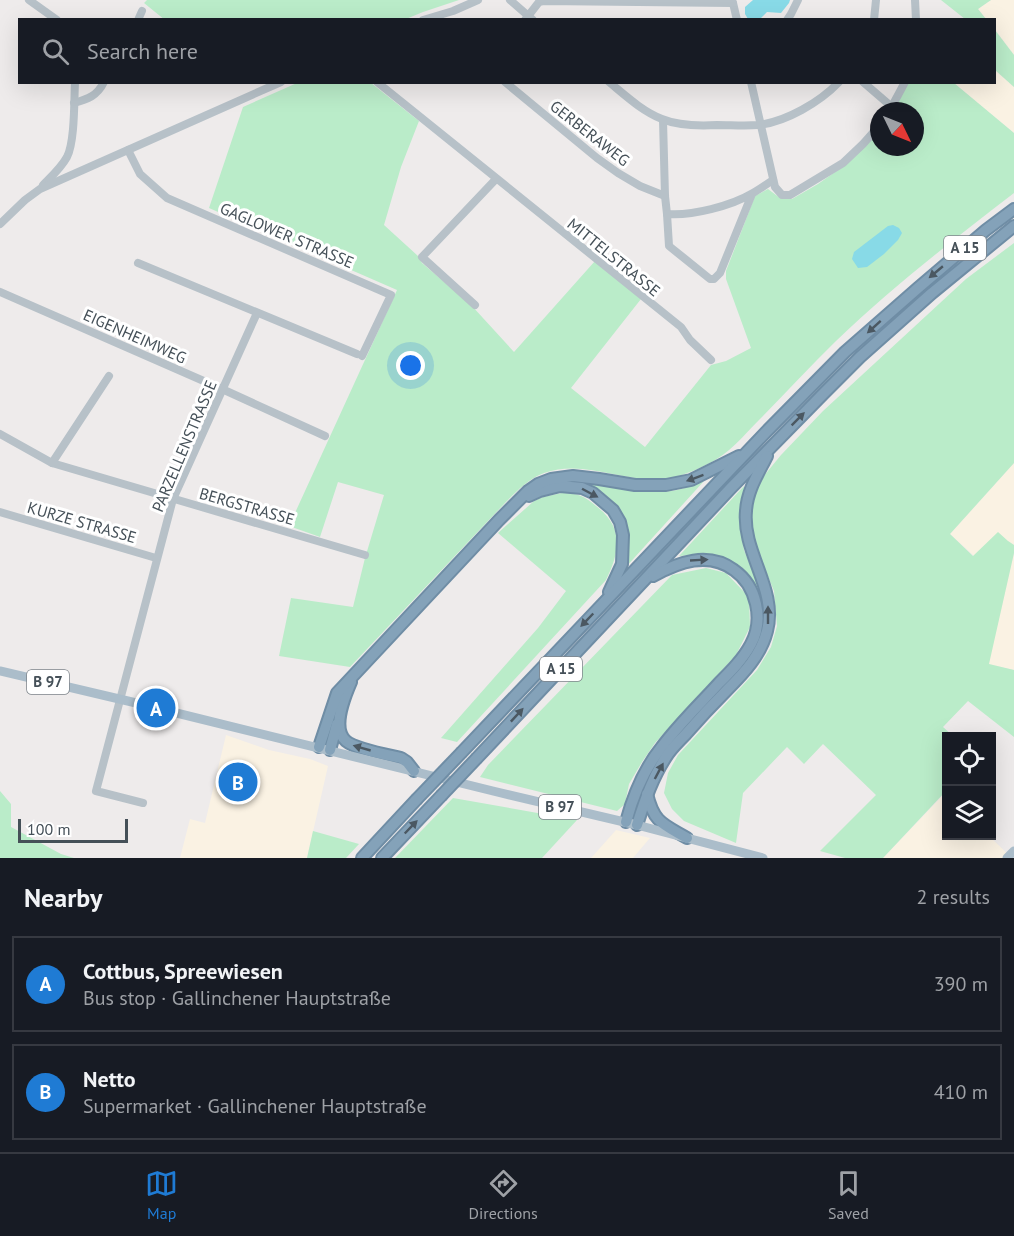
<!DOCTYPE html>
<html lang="en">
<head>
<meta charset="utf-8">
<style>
	body { margin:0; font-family:"PT Sans",sans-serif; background:#242831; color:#f1f3f6 }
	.controls { position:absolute; right:18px; bottom:18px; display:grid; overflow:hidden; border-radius:0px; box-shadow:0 6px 24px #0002 }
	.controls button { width:54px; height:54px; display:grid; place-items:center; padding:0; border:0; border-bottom:2px solid #363941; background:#171b24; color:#f1f3f6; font:30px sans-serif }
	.compass { position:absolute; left:870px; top:102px; width:54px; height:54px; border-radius:50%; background:#171b24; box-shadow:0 6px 24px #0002; rotate:133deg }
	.scale { position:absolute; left:18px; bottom:15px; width:110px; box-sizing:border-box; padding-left:6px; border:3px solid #455058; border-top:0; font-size:16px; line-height:21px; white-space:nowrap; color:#455058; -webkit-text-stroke:4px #fff; paint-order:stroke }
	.you { position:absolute; left:411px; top:366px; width:21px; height:21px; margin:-15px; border:4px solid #fff; border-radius:50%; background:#1a73e8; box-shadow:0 0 0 9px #1a73e833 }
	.badge { display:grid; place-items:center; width:39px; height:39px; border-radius:50%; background:#1f7bd4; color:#fff; font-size:20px; font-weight:700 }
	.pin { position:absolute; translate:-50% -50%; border:3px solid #fff; box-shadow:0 2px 6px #0006 }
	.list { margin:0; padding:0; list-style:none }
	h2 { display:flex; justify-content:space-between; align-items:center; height:78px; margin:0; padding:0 24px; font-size:26px }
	h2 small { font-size:20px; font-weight:400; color:#9ea1a6 }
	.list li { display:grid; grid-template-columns:39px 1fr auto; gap:18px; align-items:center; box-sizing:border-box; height:96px; margin:0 12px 12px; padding:0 12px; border:2px solid #363941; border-radius:0px }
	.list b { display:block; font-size:22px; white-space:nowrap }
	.list p { margin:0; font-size:20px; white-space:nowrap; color:#9ea1a6 }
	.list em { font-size:20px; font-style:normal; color:#9ea1a6 }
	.icon { flex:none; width:33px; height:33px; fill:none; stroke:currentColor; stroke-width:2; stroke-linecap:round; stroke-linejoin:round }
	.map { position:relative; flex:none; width:1014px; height:858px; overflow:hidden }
	.search { position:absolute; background:#171b24; box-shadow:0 6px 24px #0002; left:18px; right:18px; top:18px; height:66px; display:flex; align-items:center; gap:15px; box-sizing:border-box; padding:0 21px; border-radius:0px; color:#9ea1a6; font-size:22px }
	.sheet { height:294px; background:#171b24 }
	nav { display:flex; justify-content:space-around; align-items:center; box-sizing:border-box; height:84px; border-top:2px solid #363941; background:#171b24; font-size:16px; color:#9ea1a6 }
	nav a { display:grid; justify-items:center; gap:3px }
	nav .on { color:#1f7bd4 }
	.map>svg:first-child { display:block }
</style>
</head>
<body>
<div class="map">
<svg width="1014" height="858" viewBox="0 0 1014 858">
	<rect width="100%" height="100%" fill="#eeebeb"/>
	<g fill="#faf2e3">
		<polygon points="991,0 1014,0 1014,55 995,30 994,20 986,19 978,9"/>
		<polygon points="995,70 1014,87 1014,133 954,83 994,82"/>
		<polygon points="1014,463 1014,545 1008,541 974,556 950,534"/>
		<polygon points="1014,553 1014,670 988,664"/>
		<polygon points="226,735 269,750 310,759 328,766 307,858 180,858 190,819 205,823"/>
		<polygon points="946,792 946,836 989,836 1012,858 883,858"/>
		<polygon points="616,830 650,838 633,858 591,858"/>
	</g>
	<g fill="#baecc9">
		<polygon points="147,0 459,0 423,12 406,19 165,20 144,3"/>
		<polygon points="941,0 991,0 978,9 986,19 965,19"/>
		<polygon points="995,30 1014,55 1014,87 995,70"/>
		<path d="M297 83H371L419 121 401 167 384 225 418 256 422 263 472 306 514 352 595 261 641 299 571 388 645 447 711 365 726 361 751 348 726 279V271L755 196 768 189 780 198 792 199 818 184 845 165 879 131V147H915V111H893L907 83H954L1014 133V193C953 240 891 288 836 341 809 367 785 394 759 420 744 435 729 454 708 464 694 471 677 478 661 479 622 482 583 459 544 473 528 479 516 492 505 503L350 667 279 656 291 598 353 607 365 558 384 495 338 482 320 537 289 526 397 290 209 208 243 107Z"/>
		<polygon points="1014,243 1014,463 950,534 973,556 998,532 1008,541 1014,545 1014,553 989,664 1014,670 1014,737 968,701 943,727 953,736 946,736 946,791 883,858 845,858 820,851 876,795 823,744 804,764 787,747 743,793 736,843 684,821 672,809 664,793 668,773 678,755 757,670 771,647 777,626 774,591 755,545 751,520 753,501 763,477 781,455 823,411 966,279"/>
		<path d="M582 481C613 488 646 496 677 490 686 488 696 484 704 481L625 568C636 525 621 495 578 482Z"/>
		<path d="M744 486 745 491 741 503 740 523 744 550 762 594 759 595C747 575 733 557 708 554 698 553 689 556 679 556Z"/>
		<path d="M562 493C578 493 584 496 596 506 624 527 620 552 606 580L457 742 441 738 538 628 566 591 498 533 534 501 543 497Z"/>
		<polygon points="706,568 726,573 749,597 750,627 736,655 655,743 642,762 629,784 625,804 617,811 480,777 488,765 672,575"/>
		<polygon points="0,791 11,804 11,827 61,854 74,858 0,858"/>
		<polygon points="453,798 577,820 542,858 395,858"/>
		<polygon points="313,831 359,844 346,858 307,858"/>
	</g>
	<g fill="#88dae7">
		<polygon points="753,0 790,0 789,3 781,13 767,12 760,19 748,19 745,14 745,7"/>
		<polygon points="893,225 899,228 902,233 898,240 884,254 867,267 858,268 852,259 854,252 888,226"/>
	</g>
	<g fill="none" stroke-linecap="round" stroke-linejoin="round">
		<g stroke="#6f8da5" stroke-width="14">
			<g id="highway">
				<polyline points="529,496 540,491 560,486 582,488 593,493 613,510 620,522 623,535 622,564 609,592"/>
				<path d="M351 682C345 696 331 728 346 741 355 749 388 755 401 758L407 762 414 771"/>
				<polyline points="319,747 337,693 499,520 528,491 538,484 551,479 573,476 599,479 635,485 666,485 691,480 739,456"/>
				<polyline points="330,750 337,724"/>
				<polyline points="462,752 766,432 845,352 918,288 986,230 1014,209"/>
				<polyline points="477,758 731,488 823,394 860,357 932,293 1014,226"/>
				<path d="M647 794C654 823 663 824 687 838"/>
				<path d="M626 822C633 796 644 769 661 748 678 725 700 704 719 683 731 671 743 659 751 644 764 620 757 586 734 570 708 551 679 562 653 576"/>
				<path d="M637 825C645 800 653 776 668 754 673 747 680 740 686 734 699 719 713 704 727 690 744 673 761 655 767 631 778 589 742 553 746 511 747 491 758 474 767 456"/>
				<polyline points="362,858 416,800"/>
				<polyline points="382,858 441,796"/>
			</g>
		</g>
		<g stroke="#b7c1c8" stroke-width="8">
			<polyline points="29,0 57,20"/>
			<polyline points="510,0 533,20"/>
			<polyline points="915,0 916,20"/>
			<polyline points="733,3 737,20"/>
			<polyline points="138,20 142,11"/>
			<polyline points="423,20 453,11 478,0"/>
			<polyline points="525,20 539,2 543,1 733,3"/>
			<polyline points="787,20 791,14 798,0"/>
			<polyline points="874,20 876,0"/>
			<polyline points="377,82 681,327 690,340 711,360"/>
			<polyline points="505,82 597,158 618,173 640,186 665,196"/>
			<path d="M609 82C626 96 642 111 662 119 679 126 699 126 717 125 731 125 745 126 758 125 786 122 820 102 839 82"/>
			<polyline points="751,82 775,187 782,195 790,195 843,163 863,144 879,126"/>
			<polyline points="863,82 892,107"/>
			<path d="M74 103C88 99 97 96 104 82"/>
			<polyline points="890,110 905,82"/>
			<polyline points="663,120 665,196 667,214"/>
			<polyline points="128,150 140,174 167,198 391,295 362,356"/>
			<path d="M43 185C52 176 61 168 67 157 75 141 74 101 75 82"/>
			<path d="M752 194 720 273 714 279H710L669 246 667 214C692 216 731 206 753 193 760 189 767 184 773 180"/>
			<polyline points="0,224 25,200 40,189 281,82"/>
			<polyline points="138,263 357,354"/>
			<polyline points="0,292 222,389 325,436"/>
			<polyline points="475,305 422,257 496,179"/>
			<polyline points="0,434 52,463 365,555"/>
			<polyline points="52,463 109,376"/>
			<polyline points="0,512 156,558"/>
			<polyline points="143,803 96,791 173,499 257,313"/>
		</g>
		<g stroke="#abbdca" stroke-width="9">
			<polyline points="0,671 132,702 493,791 637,825 763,858"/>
			<polyline points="1007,858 1014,851"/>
		</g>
		<use href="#highway" stroke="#84a2b9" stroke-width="10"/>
		<g stroke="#6f8da5" stroke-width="14" stroke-linecap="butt">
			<g id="highway-bridge">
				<polyline points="441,796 477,758"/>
				<polyline points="416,800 462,752"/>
			</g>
		</g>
		<use href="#highway-bridge" stroke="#84a2b9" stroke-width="10"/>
	</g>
	<defs><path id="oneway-solid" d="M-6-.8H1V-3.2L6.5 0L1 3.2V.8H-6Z" transform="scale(1.5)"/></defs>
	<g fill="#4b5862">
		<use href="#oneway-solid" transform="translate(936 272) rotate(140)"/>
		<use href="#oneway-solid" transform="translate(874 327) rotate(138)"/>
		<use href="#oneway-solid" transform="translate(798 419) rotate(-45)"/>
		<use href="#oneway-solid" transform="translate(695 478) rotate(160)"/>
		<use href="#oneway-solid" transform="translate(590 493) rotate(28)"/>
		<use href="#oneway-solid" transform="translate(699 560) rotate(-3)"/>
		<use href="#oneway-solid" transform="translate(768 615) rotate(-90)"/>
		<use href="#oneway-solid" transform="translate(587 620) rotate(134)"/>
		<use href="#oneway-solid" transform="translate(517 715) rotate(-47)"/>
		<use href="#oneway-solid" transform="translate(362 748) rotate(-164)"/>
		<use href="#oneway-solid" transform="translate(659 771) rotate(-62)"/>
		<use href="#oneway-solid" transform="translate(411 827) rotate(-46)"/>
	</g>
	<g text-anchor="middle" stroke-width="6" stroke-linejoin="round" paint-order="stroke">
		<g fill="#fff" stroke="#7d848a" stroke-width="1.5">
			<rect x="944" y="236" width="42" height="24" rx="4.5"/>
			<rect x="540" y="657" width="42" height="24" rx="4.5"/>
			<rect x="27" y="670" width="42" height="24" rx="4.5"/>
			<rect x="539" y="795" width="42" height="24" rx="4.5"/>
		</g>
		<g font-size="15" font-weight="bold" fill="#455058">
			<text x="965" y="253">A 15</text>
			<text x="561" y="674">A 15</text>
			<text x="48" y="687">B 97</text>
			<text x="560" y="812">B 97</text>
		</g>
		<g font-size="16" fill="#455058" stroke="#fff">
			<text transform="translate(590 133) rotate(38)" y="6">GERBERAWEG</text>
			<text transform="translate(287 235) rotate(23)" y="6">GAGLOWER STRASSE</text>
			<text transform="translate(614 257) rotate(39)" y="6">MITTELSTRASSE</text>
			<text transform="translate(135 336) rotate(24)" y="6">EIGENHEIMWEG</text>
			<text transform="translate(184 446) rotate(-67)" y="6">PARZELLENSTRASSE</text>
			<text transform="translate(247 506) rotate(16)" y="6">BERGSTRASSE</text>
			<text transform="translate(82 522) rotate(16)" y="6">KURZE STRASSE</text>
		</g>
	</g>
</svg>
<div class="controls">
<button><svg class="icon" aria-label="locate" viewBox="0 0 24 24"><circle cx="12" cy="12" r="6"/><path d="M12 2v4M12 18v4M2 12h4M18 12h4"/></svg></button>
<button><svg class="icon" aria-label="layers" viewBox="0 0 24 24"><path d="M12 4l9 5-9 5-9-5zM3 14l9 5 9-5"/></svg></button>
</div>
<svg class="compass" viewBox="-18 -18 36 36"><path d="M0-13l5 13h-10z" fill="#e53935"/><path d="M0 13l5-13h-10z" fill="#9ea1a6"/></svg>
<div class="scale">100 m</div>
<div class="you"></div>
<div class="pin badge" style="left:156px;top:708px">A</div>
<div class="pin badge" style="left:238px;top:782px">B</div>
<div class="search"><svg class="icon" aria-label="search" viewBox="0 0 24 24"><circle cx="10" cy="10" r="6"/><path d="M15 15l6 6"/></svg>Search here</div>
</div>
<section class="sheet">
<h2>Nearby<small>2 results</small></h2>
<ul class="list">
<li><span class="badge">A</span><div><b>Cottbus, Spreewiesen</b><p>Bus stop · Gallinchener Hauptstraße</p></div><em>390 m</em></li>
<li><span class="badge">B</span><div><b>Netto</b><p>Supermarket · Gallinchener Hauptstraße</p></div><em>410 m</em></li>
</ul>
</section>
<nav>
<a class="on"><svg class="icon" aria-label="map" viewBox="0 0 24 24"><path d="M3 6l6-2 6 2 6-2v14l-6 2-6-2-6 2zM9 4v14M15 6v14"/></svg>Map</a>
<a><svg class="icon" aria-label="directions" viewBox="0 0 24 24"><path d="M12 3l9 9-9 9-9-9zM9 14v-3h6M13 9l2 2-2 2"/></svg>Directions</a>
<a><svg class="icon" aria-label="saved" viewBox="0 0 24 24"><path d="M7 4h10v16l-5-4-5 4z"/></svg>Saved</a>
</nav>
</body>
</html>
